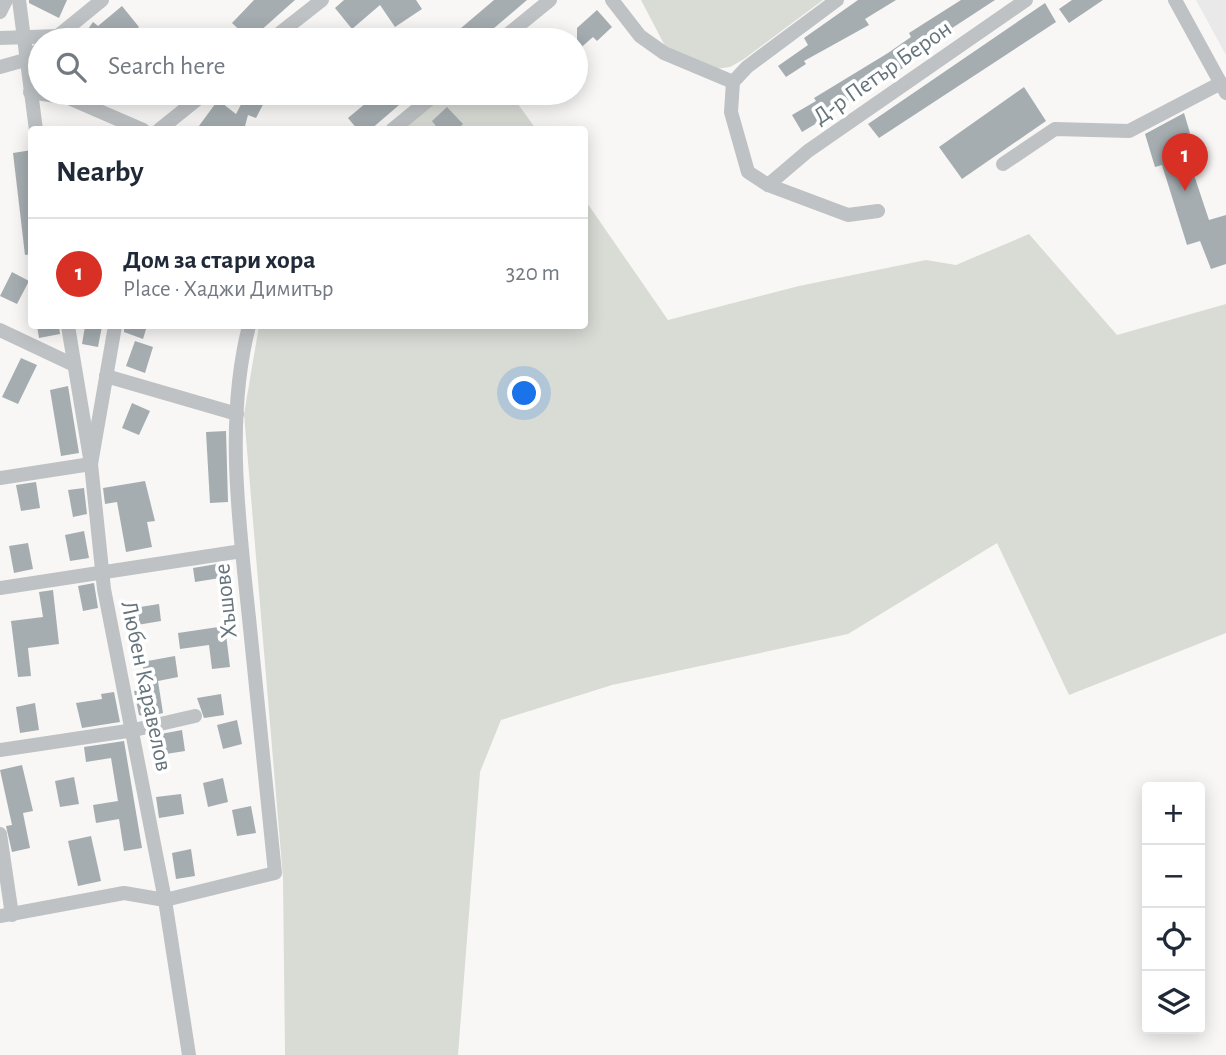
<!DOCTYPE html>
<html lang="en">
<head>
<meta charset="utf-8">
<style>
	body { margin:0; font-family:"Alegreya Sans",sans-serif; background:#f2f2f3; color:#1f2937 }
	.controls { position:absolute; right:21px; bottom:21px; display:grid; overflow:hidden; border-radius:7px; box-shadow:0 4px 18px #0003 }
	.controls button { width:63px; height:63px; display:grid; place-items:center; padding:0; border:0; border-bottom:2px solid #e0e1e3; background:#fff; color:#1f2937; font:35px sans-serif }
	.you { position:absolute; left:525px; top:394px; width:24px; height:24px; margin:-18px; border:5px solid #fff; border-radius:50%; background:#1a73e8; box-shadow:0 0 0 10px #1a73e833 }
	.badge { display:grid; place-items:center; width:46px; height:46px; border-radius:50%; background:#d93025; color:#fff; font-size:23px; font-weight:700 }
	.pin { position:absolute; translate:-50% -58px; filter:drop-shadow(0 2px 4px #0008) }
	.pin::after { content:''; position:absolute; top:37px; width:24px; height:21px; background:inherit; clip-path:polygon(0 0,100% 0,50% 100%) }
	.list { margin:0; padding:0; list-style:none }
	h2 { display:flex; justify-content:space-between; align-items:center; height:91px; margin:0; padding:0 28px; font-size:30px }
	h2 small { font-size:23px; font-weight:400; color:#747a83 }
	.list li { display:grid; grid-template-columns:46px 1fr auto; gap:21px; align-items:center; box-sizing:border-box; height:112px; padding:0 28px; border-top:2px solid #e0e1e3 }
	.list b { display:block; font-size:26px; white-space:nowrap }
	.list p { margin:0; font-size:23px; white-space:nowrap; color:#747a83 }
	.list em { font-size:23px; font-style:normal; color:#747a83 }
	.icon { flex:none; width:38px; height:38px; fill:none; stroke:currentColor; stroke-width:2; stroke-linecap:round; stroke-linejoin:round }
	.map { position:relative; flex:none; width:1226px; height:1055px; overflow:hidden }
	.search { position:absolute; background:#fff; box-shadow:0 4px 18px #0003; left:28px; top:28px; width:560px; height:77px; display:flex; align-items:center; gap:18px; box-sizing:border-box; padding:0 24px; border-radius:38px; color:#747a83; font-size:26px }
	.panel { position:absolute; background:#fff; box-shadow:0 4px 18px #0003; left:28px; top:126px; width:560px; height:203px; border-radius:7px }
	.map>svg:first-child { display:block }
</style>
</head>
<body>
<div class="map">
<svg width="1226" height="1055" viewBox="0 0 1226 1055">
	<rect width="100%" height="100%" fill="#f8f7f5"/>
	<polygon fill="#e8e9e8" points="1196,0 1226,0 1226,55"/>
	<g fill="#d8dcd5">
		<polygon points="641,0 823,0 744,59 730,67 716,69 665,46"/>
		<polygon points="442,93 510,93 536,129 398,130"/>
		<polygon points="585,200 668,320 799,286 926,260 956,265 1029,234 1117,335 1226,304 1226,633 1069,695 997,543 848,634 612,685 501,720 480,772 458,1055 285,1055 283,878 244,414 259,326 584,326"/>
	</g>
	<g fill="#a5adb1">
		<polygon points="29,0 67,0 59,18 29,3"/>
		<polygon points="254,0 295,0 250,40 232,23"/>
		<polygon points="344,0 416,0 422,9 395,27 380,5 352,29 335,8"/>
		<polygon points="494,0 527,0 480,40 447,40"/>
		<polygon points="858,0 896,0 865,19 869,25 804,61 806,64 786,77 778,66 808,45 804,38"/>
		<polygon points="961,0 995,0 914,53 917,57 899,71 820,117 822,120 802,132 792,115 816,101 814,98 888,53 911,37 909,33"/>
		<polygon points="1072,0 1103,0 1069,23 1059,9"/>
		<polygon points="1045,3 1056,22 879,138 868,124"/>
		<polygon points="122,6 139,27 125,39 118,32 112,40 98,40 86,32 93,22 98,26"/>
		<polygon points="597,10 612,27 597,41 593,37 577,51 577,28"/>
		<polygon points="1024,87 1046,121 962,179 939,147"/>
		<polygon points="247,93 269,93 256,118 248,115 244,130 196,130 218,100 236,114"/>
		<polygon points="378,93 413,93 370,130 358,130 348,118"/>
		<polygon points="447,107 463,124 457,130 439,130 432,121"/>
		<polygon points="1184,113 1190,133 1181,136 1209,220 1226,215 1226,264 1211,269 1200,241 1187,245 1162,165 1155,167 1145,134"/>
		<polygon points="32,150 32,254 25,255 13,153"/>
		<polygon points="12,272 29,281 17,304 0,296"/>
		<polygon points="37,326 59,326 60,334 39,338"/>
		<polygon points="85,326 102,326 98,347 82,344"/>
		<polygon points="124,326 147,326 143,339 124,332"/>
		<polygon points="135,341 153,347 145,373 126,366"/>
		<polygon points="21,358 37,365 18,404 2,397"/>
		<polygon points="68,386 79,453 61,456 50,390"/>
		<polygon points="132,403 150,411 139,435 122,428"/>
		<polygon points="226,431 228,502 210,503 206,432"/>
		<polygon points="145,481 155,521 147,522 152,547 126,552 117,502 105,504 103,488"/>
		<polygon points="36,482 40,508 21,511 16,485"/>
		<polygon points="84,488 87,514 73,517 68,490"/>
		<polygon points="84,531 89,558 70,561 65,535"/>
		<polygon points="28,543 33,569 14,573 9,546"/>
		<polygon points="217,564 220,578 195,582 193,568"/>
		<polygon points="94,583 98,608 83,611 78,586"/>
		<polygon points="53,590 59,644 28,648 31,676 18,677 11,621 43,617 39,592"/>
		<polygon points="159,604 161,621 137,625 134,608"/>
		<polygon points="225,626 230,667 212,669 209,645 180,649 178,633"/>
		<polygon points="175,656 178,677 158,681 163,713 147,717 139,715 134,691 147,689 142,662"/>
		<polygon points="114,692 120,722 82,728 76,703 102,699 101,694"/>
		<polygon points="221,694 224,715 204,718 197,698"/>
		<polygon points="35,703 39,730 20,733 16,707"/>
		<polygon points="237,720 242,744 223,749 217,725"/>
		<polygon points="182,730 185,751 153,756 150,736"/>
		<polygon points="124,741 142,848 124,851 119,819 96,823 93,805 118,801 111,758 86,762 84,747"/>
		<polygon points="22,765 33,811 23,813 30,848 12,852 6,826 12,825 0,770"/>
		<polygon points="74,777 79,804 60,807 55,781"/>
		<polygon points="223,778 228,802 208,807 203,783"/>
		<polygon points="181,794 184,814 159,818 156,797"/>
		<polygon points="251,806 256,833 237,836 232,810"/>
		<polygon points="91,836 101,881 78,886 68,841"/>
		<polygon points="191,849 195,876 176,879 172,853"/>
	</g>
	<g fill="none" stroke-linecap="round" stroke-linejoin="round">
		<g stroke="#bec2c4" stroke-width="14">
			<polyline points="19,0 36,130"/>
			<polyline points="612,0 640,36 664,53 733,82"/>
			<polyline points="1175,0 1226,93"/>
			<polyline points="0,12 6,0"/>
			<polyline points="0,38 58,36"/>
			<polyline points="53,40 102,0"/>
			<polyline points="271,40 322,0"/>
			<polyline points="501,40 550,0"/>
			<polyline points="0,67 25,60 40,49"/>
			<polyline points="733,82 731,112 748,172 768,185 848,215 878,211"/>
			<polyline points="733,82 747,67 837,0"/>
			<polyline points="30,92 69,98 143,130"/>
			<polyline points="159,130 205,93"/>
			<polyline points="392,130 437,93"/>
			<polyline points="1003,164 1055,129 1129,131 1221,83"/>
			<polyline points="768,185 808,151 1026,0"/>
			<polyline points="68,326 91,464 104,589 165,900 189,1055"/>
			<polyline points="0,330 74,365"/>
			<polyline points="106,376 237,414"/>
			<polyline points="0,478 91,464 115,326"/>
			<polyline points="0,588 242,551"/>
			<polyline points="0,750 134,730 195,716"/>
			<polyline points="0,834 12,915"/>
			<path d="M0 916 124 893 165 900 275 873C267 788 258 703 249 618 239 523 225 419 249 326"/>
		</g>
	</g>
	<g text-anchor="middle" stroke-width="7" stroke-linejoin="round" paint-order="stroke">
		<g font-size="24" fill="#66757c" stroke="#fff">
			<text transform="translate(882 72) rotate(-35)" y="8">Д-р Петър Берон</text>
			<text transform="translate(225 601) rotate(-96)" y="8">Хъшове</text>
			<text transform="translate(147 686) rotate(78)" y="8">Любен Каравелов</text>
		</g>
	</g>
</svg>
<div class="controls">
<button>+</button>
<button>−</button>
<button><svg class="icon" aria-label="locate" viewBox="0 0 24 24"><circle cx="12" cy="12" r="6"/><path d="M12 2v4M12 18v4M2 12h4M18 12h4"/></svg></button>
<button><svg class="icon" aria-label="layers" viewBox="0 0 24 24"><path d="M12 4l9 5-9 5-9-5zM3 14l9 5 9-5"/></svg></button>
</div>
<div class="you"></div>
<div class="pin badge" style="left:1185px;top:191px">1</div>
<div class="search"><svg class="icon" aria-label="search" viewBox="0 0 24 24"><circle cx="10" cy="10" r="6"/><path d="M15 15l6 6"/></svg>Search here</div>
<section class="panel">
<h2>Nearby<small></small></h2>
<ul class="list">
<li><span class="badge">1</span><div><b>Дом за стари хора</b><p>Place · Хаджи Димитър</p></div><em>320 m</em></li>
</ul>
</section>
</div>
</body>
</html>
